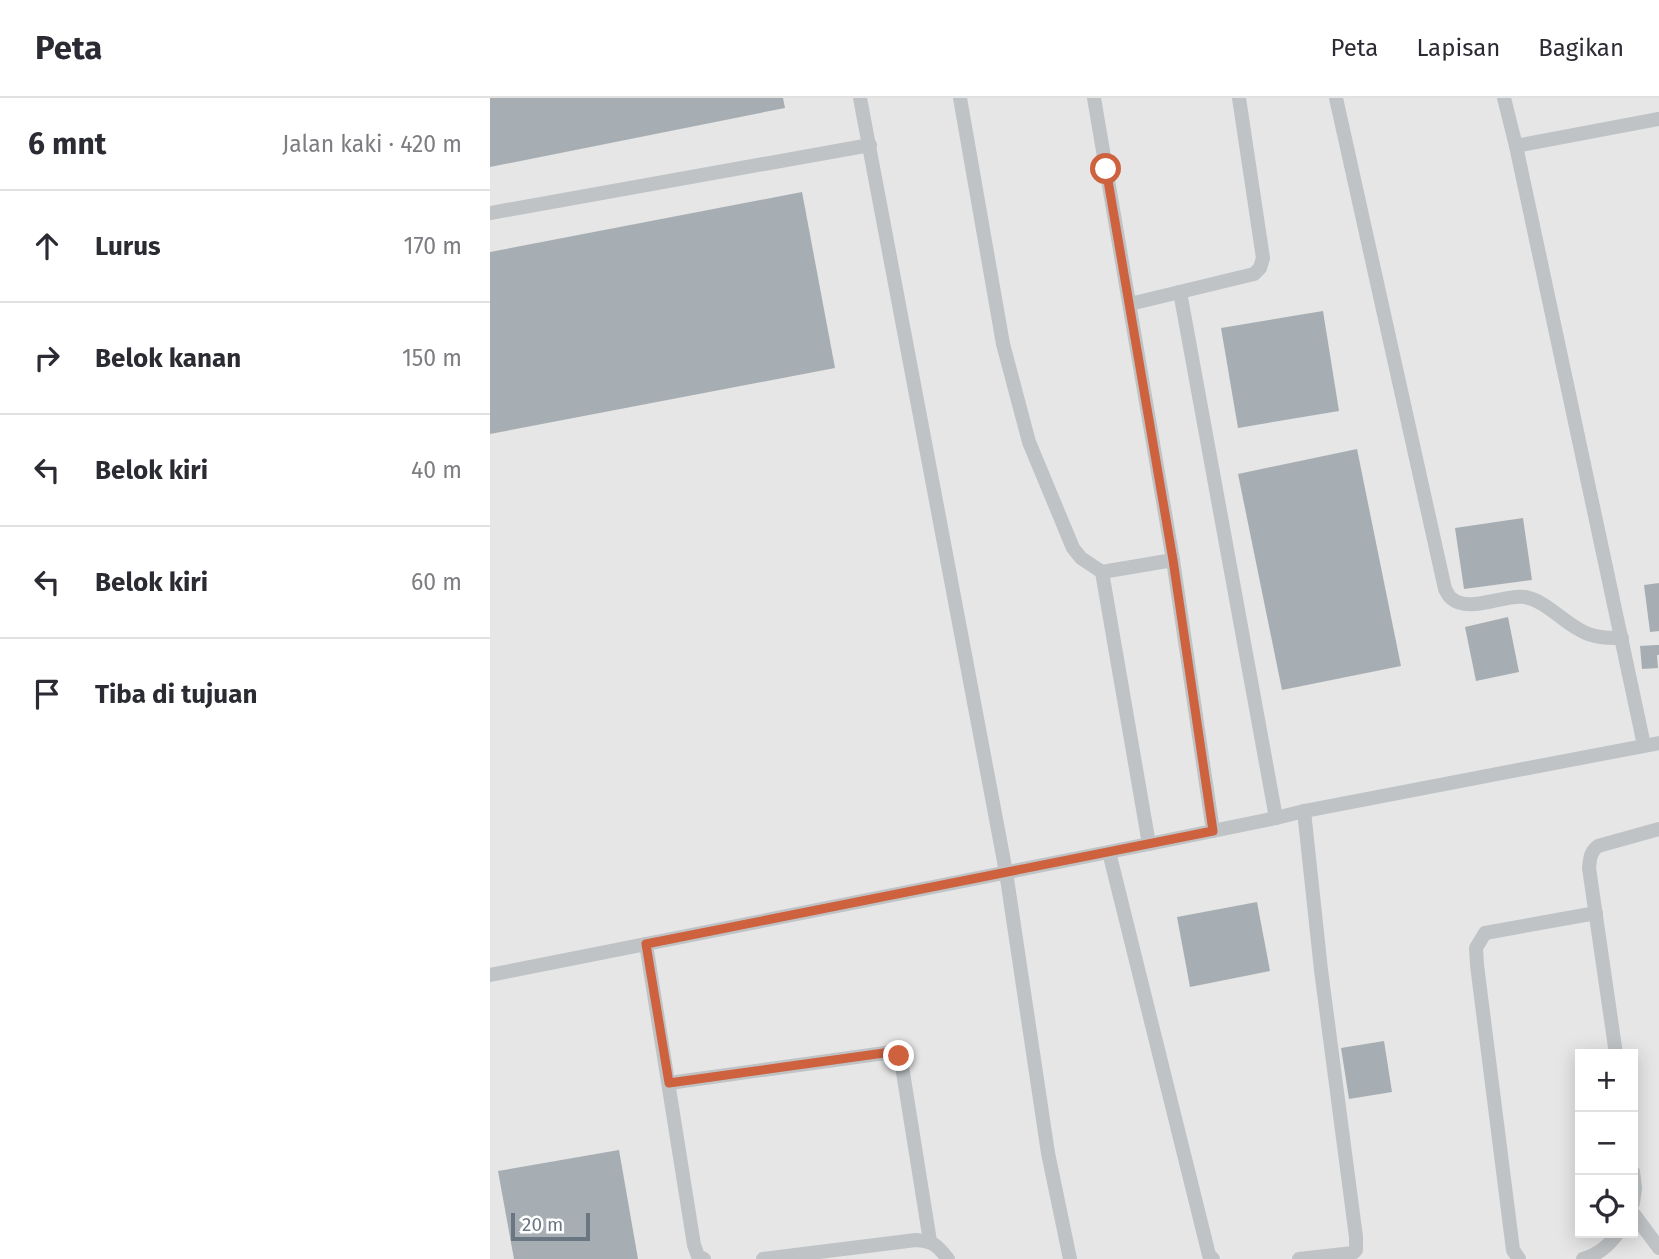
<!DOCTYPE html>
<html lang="id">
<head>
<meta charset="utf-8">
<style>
	body { margin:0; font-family:"Fira Sans",sans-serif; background:#f2f2f3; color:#2b2b33 }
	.controls { position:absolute; right:21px; bottom:21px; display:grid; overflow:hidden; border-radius:0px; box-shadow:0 4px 18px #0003 }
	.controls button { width:63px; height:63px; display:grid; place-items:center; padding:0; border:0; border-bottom:2px solid #e1e1e2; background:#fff; color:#2b2b33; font:35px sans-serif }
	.scale { position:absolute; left:21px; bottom:18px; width:79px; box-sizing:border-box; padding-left:7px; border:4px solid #6a7782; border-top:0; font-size:19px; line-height:24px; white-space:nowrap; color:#6a7782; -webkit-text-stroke:5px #fff; paint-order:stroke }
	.stop { position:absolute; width:21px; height:21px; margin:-16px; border:5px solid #ce623f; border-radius:50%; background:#fff }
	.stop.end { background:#ce623f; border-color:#fff; box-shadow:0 2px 7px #0008 }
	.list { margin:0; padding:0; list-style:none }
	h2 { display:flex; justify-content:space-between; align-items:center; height:91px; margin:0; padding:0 28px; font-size:30px }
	h2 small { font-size:23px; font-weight:400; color:#7c7c81 }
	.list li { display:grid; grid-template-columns:46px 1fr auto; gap:21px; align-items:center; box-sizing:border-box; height:112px; padding:0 28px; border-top:2px solid #e1e1e2 }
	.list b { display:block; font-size:26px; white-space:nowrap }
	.list em { font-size:23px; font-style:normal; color:#7c7c81 }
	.icon { flex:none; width:38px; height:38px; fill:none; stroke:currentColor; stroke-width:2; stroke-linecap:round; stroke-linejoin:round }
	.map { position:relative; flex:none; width:1169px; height:1161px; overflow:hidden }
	header { display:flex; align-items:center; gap:42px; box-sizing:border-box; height:98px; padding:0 35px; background:#fff; border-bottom:2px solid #e1e1e2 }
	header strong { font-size:33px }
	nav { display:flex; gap:38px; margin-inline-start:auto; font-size:24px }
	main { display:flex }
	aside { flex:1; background:#fff }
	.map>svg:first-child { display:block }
</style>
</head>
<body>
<header>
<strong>Peta</strong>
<nav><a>Peta</a><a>Lapisan</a><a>Bagikan</a></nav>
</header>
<main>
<aside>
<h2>6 mnt<small>Jalan kaki · 420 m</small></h2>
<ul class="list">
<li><svg class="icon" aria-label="ahead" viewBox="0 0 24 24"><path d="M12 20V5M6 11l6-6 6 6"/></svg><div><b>Lurus</b></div><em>170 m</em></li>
<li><svg class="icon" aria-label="right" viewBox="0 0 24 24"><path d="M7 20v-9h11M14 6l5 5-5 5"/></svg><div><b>Belok kanan</b></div><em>150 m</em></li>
<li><svg class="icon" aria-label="left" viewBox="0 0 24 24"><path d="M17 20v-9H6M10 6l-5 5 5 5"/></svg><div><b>Belok kiri</b></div><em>40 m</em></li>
<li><svg class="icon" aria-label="left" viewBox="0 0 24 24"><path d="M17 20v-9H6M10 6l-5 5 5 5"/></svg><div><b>Belok kiri</b></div><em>60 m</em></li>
<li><svg class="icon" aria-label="arrive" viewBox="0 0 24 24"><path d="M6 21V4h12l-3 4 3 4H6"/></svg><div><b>Tiba di tujuan</b></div></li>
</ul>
</aside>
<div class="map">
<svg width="1169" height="1161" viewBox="0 0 1169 1161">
	<rect width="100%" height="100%" fill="#f7f7f5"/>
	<path fill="#e5e6e5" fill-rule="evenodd" d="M0 0H1169V1161H0ZM1090 956H1143V1135H1090Z"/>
	<g fill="#a7aeb3">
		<polygon points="0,0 293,0 295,10 0,69"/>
		<polygon points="312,94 345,270 0,336 0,154"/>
		<polygon points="833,213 849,313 748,330 731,230"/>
		<polygon points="867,351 911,568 792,592 748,376"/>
		<polygon points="1033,420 1042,482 974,491 965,430"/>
		<polygon points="1169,485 1169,533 1160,534 1154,487"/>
		<polygon points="1018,519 1029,574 986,583 975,529"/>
		<polygon points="1166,547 1169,547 1169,557 1167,557 1168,570 1152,571 1150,548"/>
		<polygon points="767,804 780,873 700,889 687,819"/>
		<polygon points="894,943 902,994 859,1001 851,950"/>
		<polygon points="129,1052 148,1161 24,1161 8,1073"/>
	</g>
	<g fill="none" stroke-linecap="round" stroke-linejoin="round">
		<g stroke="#bfc3c6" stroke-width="14">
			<polyline points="370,0 516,774 558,1055 580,1161"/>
			<polyline points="470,0 513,246 539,344 583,450 591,460 612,474 659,746"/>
			<polyline points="604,0 683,462 723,733"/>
			<path d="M846 0 955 491C957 494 958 498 961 500 979 516 1013 496 1035 499 1056 503 1072 523 1090 532 1103 540 1118 540 1132 540"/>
			<polyline points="1014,0 1026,48 1154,647"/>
			<polyline points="1026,48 1169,21"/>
			<polyline points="0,115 380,47"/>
			<polyline points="690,194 786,720"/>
			<polyline points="640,206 764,176 770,170 773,160 749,0"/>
			<polyline points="612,474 683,462"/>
			<polyline points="619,754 719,1157 723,1161"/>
			<polyline points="156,846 204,1147 208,1158 214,1161"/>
			<polyline points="0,877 659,746 786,720 814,713 1169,645"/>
			<path d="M1126 956 1099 770C1100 761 1100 754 1108 748L1169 731"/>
			<polyline points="179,985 402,954 408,956 411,962 440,1143"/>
			<polyline points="1143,1074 1145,1090 1143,1105"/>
			<polyline points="1143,1115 1169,1150"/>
			<path d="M273 1161 426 1142C443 1143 447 1147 458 1161"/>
			<polyline points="809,1161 863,1155 866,1152 866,1139 831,872 814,713"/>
			<polyline points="1029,1161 1023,1152 987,867 986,850 995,835 1106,815"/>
			<path d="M1093 1161C1109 1156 1118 1148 1128 1135"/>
		</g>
	</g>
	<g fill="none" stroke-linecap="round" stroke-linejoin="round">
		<polyline stroke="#ce623f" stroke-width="9" points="409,958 401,954 179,985 156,846 723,733 683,462 616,71"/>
	</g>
</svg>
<div class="controls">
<button>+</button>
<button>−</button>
<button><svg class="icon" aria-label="locate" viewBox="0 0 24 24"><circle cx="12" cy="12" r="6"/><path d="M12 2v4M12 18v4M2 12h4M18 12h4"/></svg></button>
</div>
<div class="scale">20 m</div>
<div class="stop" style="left:616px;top:71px"></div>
<div class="stop end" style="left:409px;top:958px"></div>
</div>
</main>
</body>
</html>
